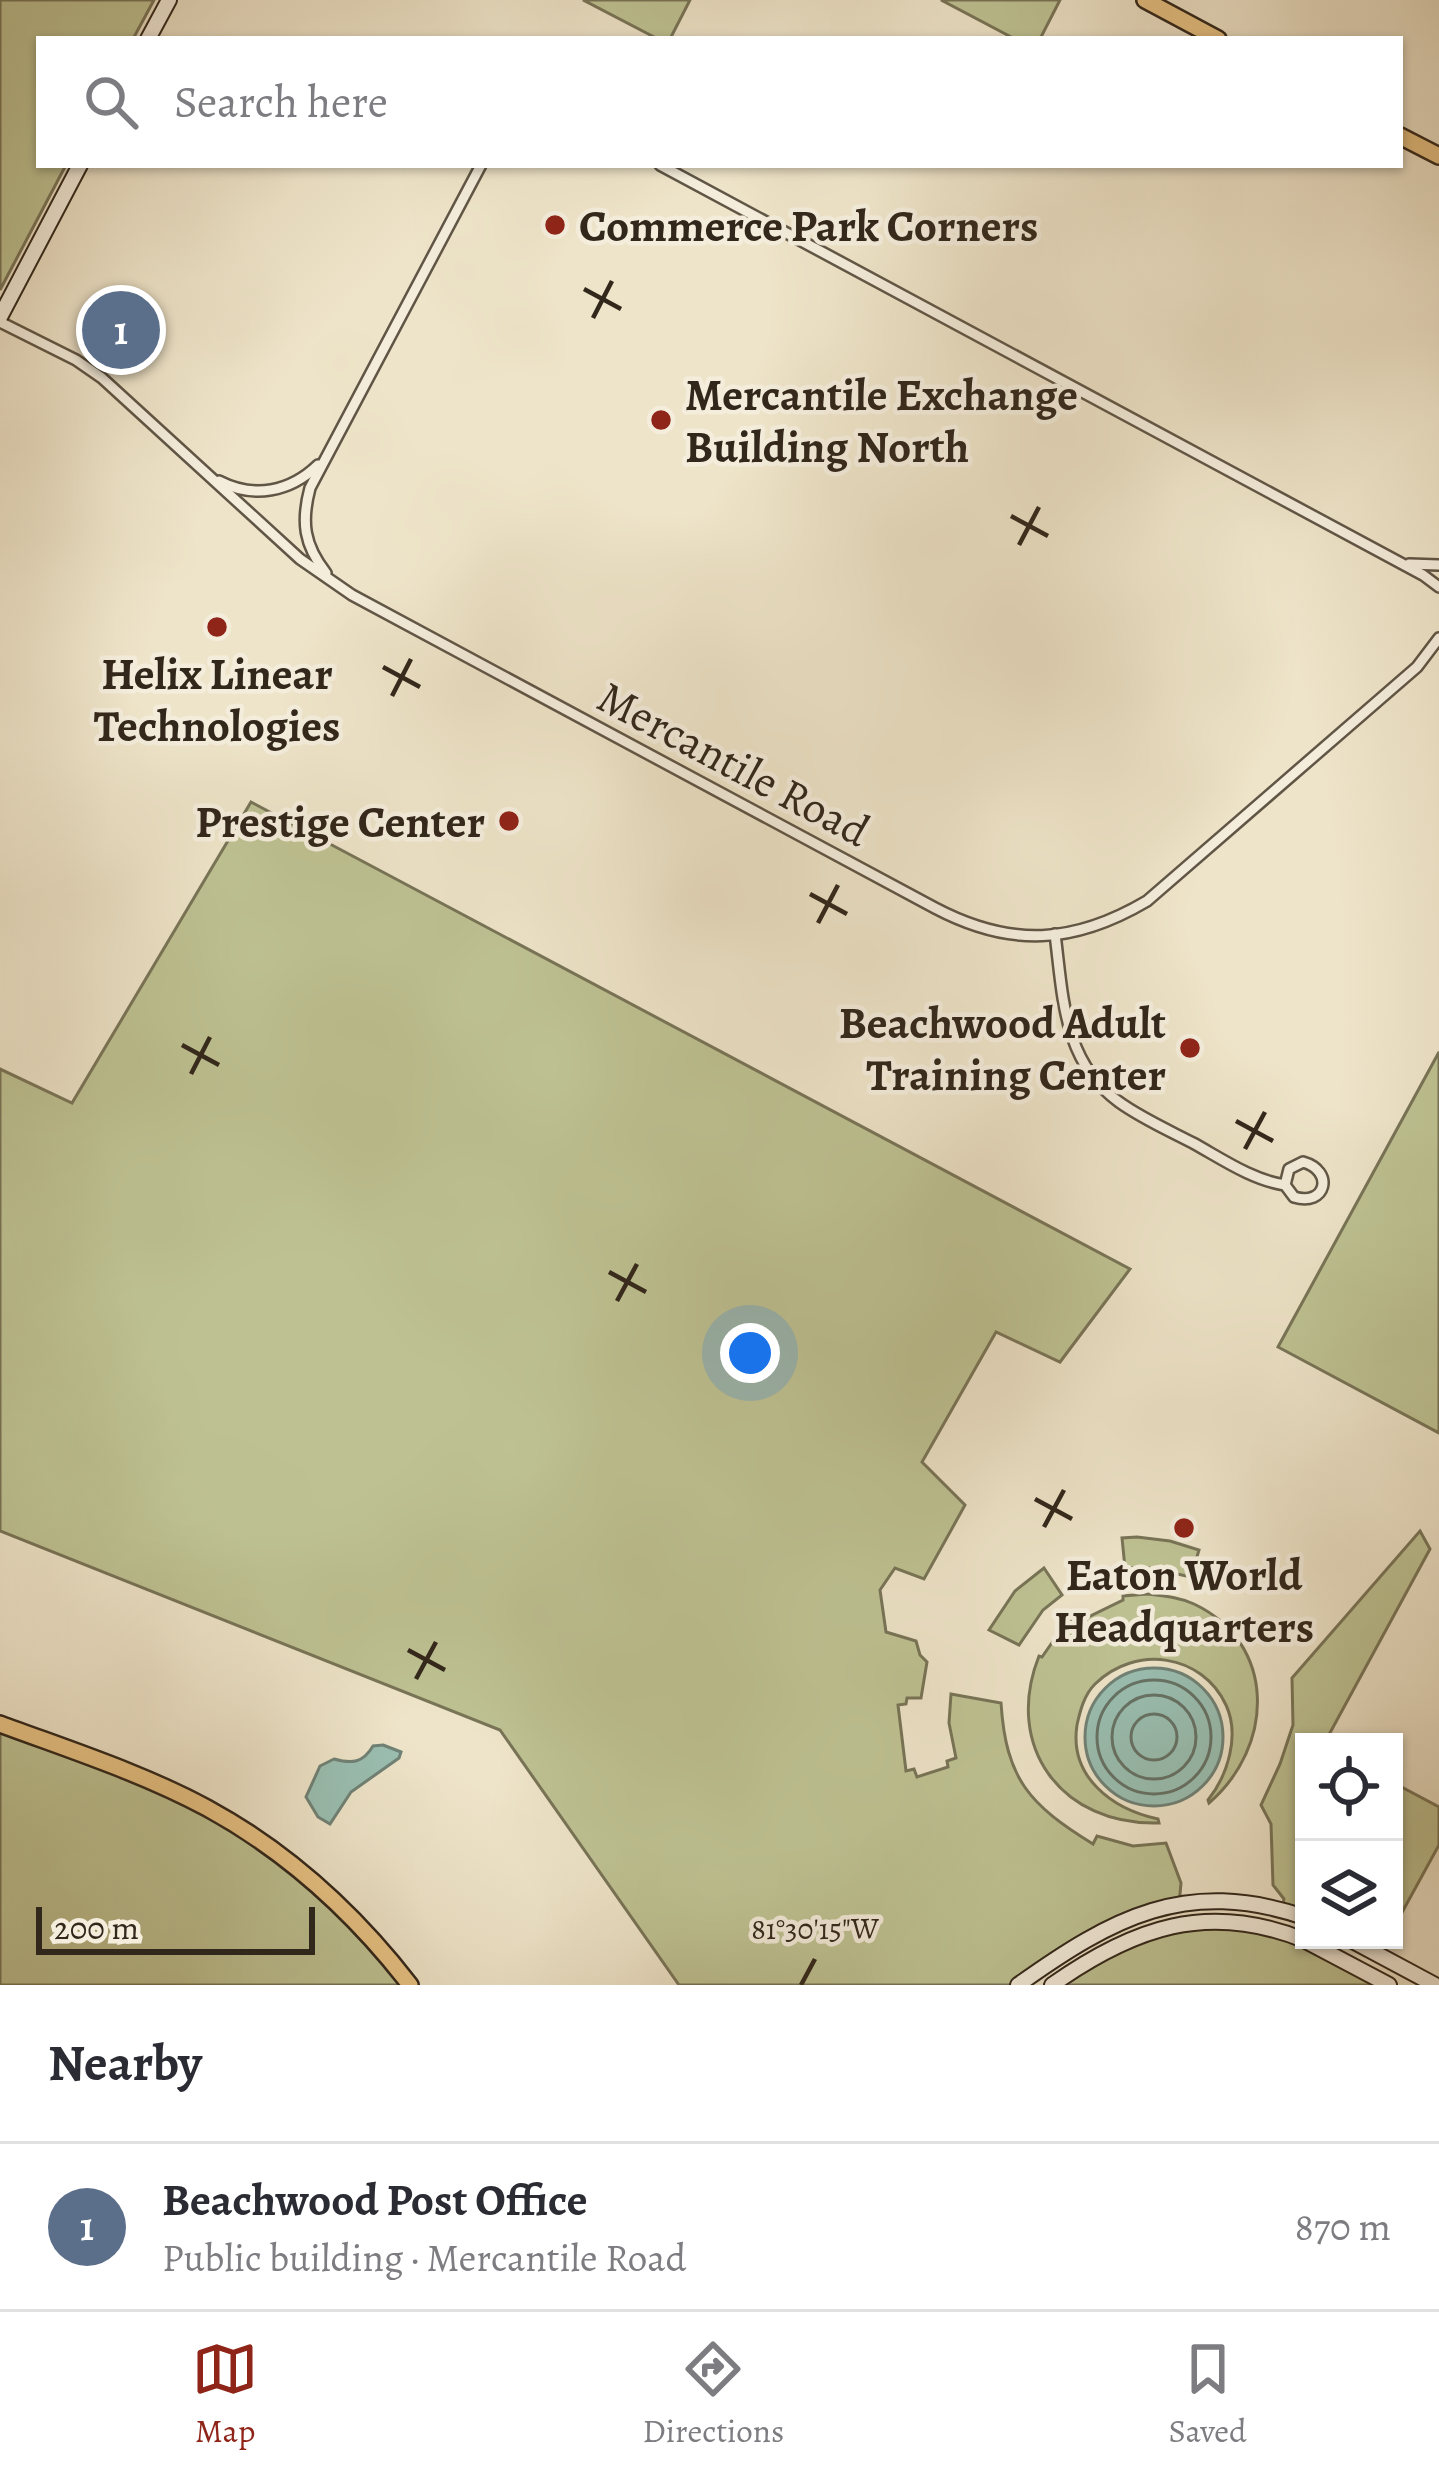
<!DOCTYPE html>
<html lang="en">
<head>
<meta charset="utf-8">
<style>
	body { margin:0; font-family:Alegreya,serif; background:#f7f7f7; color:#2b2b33 }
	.controls { position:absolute; right:36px; bottom:36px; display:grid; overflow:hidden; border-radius:0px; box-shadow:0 3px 9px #0004 }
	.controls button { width:108px; height:108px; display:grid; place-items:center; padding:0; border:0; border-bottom:3px solid #e1e1e2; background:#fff; color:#2b2b33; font:60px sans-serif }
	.scale { position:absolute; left:36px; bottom:30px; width:279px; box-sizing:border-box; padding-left:12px; border:6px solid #32271b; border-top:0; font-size:33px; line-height:42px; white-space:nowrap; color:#32271b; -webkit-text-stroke:9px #f4eddc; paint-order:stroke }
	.you { position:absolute; left:750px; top:1353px; width:42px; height:42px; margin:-30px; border:9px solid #fff; border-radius:50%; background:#1a73e8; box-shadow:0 0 0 18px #1a73e833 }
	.badge { display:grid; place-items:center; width:78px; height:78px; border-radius:50%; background:#8f2418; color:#fff; font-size:39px; font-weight:700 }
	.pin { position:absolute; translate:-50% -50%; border:6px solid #fff; box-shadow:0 3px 12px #0006 }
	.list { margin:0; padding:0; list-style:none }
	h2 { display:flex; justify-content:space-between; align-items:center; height:156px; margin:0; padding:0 48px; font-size:51px }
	h2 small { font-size:39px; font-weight:400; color:#7c7c81 }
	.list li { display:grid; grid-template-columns:78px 1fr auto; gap:36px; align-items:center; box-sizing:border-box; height:168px; padding:0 48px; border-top:3px solid #e1e1e2 }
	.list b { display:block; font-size:45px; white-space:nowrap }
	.list p { margin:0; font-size:39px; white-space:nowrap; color:#7c7c81 }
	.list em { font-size:39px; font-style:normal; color:#7c7c81 }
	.icon { flex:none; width:66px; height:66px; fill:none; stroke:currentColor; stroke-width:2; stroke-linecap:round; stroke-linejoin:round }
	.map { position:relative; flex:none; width:1439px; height:1985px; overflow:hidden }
	.search { position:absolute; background:#fff; box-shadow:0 3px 9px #0004; left:36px; right:36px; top:36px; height:132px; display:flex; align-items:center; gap:30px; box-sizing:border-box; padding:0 42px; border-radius:0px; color:#7c7c81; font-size:45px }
	.sheet { height:324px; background:#fff }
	nav { display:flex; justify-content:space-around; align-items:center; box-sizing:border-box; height:168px; border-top:3px solid #e1e1e2; background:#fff; font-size:33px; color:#7c7c81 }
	nav a { display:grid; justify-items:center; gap:6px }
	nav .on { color:#8f2418 }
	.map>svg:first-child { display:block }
</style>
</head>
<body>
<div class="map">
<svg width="1439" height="1985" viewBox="0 0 1439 1985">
	<rect width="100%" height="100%" fill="#eee4c9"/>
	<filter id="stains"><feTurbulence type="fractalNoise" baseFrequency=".00167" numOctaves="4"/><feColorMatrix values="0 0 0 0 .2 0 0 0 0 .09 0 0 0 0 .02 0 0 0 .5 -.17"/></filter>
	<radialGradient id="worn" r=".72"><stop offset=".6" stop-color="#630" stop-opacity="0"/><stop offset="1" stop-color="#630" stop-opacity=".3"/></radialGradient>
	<g fill="#bec293" stroke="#787457" stroke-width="3">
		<polygon points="0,0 154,0 133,39 39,39 39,165 66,165 0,290"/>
		<polygon points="583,0 690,0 670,39 658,39"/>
		<polygon points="941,0 1060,0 1040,39 1015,39"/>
		<path d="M251 802 1130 1269 1060 1362 996 1332 922 1462 965 1505 924 1579 895 1568 880 1590 886 1632 916 1641 920 1655 927 1662 921 1698H907L906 1704 898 1705 906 1771 914 1769 917 1777 948 1767 947 1761 956 1758 949 1723 951 1694 1001 1703C1006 1780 1030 1805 1093 1844L1097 1836 1133 1846 1166 1843 1181 1883 1179 1905 1137 1914 1018 1985H679L500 1730 0 1531V1069L72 1103Z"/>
		<polygon points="1439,1052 1439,1433 1278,1347"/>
		<polygon points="1420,1531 1430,1549 1325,1742 1304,1742 1304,1917 1282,1910 1284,1899 1273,1885 1271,1824 1261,1805 1280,1764 1293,1725 1292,1678"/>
		<polygon points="1137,1537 1170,1541 1199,1550 1191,1577 1145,1567 1125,1568 1122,1538"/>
		<polygon points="1044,1568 1062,1595 1043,1610 1019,1645 989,1630 1015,1591"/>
		<path d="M1147 1594C1163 1596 1179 1597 1194 1604 1278 1644 1274 1747 1209 1803L1208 1800C1228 1775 1240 1735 1226 1705 1202 1654 1136 1644 1095 1684 1084 1695 1080 1711 1077 1725 1069 1777 1112 1809 1158 1819L1159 1823C1062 1826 1003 1747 1039 1656L1042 1657 1065 1624 1080 1613 1084 1619 1123 1600V1596Z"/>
		<polygon points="0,1724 162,1786 309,1878 410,1985 0,1985"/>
		<polygon points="1394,1783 1439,1807 1439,1845 1394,1927"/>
		<polygon points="1178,1925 1271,1929 1389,1985 1052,1985 1082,1964"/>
	</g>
	<g fill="#9abfb2" stroke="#708276" stroke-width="3">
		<circle cx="1154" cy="1737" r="69"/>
		<path d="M383 1745 401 1752 399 1758 351 1792 330 1824 318 1817 306 1797 320 1766 334 1759C352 1764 363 1763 373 1746Z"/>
	</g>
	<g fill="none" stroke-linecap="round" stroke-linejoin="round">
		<g stroke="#667366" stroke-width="3">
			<circle cx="1154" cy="1737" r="57"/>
			<circle cx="1154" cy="1737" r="42"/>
			<circle cx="1154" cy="1737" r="23"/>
		</g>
		<g stroke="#615646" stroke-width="14">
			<g id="street">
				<polyline points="660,165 1423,575 1439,587"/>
				<path d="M0 322 76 360 102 378 300 559 352 595 935 908C1011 948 1074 944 1147 901L1417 667 1439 638"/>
				<path d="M219 481C254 499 290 492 318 465"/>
				<polyline points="1409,564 1439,565"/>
				<path d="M326 573C304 545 301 522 310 488L481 165"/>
				<path d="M1055 934C1063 996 1063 1062 1119 1102 1141 1118 1168 1130 1193 1143 1222 1159 1252 1180 1285 1185L1294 1197C1326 1207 1335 1171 1303 1162L1289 1169 1285 1185"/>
			</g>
		</g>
		<g stroke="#32271b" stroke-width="18">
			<g id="secondary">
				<polyline points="148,39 169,0"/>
				<polyline points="0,317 80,165"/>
				<polyline points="1304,1940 1389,1985"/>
				<polyline points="1351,1940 1435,1985"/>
				<path d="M1018 1985C1112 1918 1186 1877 1304 1917"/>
				<path d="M1052 1985C1133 1928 1207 1901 1304 1940"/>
			</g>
		</g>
		<g stroke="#32271b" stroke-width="20">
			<g id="primary">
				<polyline points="1145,0 1218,39"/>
				<polyline points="1400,136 1439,156"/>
				<path d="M0 1724C70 1750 142 1773 207 1808 286 1851 355 1914 410 1985"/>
			</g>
		</g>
		<use href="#street" stroke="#f4eddc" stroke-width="9"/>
		<use href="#secondary" stroke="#f4eddc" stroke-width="14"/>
		<use href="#primary" stroke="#e7c284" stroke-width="15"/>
	</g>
	<path fill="none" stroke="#32271b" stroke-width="4.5" d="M584 289 621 309M593 318 612 281M1011 516 1048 536M1019 545 1039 507M383 667 420 687M392 696 411 659M810 894 847 914M818 923 838 885M182 1045 219 1065M191 1074 210 1037M1236 1121 1273 1141M1245 1149 1265 1112M609 1272 646 1292M617 1301 637 1264M1035 1499 1072 1519M1044 1527 1064 1490M408 1650 445 1670M416 1679 436 1642M801 1985 815 1959"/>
	<g fill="#8f2418" stroke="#f4eddc" stroke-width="4.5">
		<circle cx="555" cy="225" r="12"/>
		<circle cx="661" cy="420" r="12"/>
		<circle cx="217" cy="627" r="12"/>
		<circle cx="509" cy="821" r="12"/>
		<circle cx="1190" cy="1048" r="12"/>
		<circle cx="1184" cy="1528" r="12"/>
	</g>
	<g text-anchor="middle" stroke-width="9" stroke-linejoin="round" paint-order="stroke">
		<g font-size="45" font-weight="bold" fill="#32271b" stroke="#f4eddc" text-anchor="start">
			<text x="579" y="241">Commerce Park Corners</text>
			<text x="685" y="410">Mercantile Exchange<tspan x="685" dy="52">Building North</tspan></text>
			<text x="217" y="689" text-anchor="middle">Helix Linear<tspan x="217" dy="52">Technologies</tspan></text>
			<text x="485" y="837" text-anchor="end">Prestige Center</text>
			<text x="1166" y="1038" text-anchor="end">Beachwood Adult<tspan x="1166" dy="52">Training Center</tspan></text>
			<text x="1184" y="1590" text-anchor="middle">Eaton World<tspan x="1184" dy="52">Headquarters</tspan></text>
		</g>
		<g font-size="45" fill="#32271b" stroke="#f4eddc">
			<text transform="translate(734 763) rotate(28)" y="16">Mercantile Road</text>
		</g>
	</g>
	<g font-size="30" text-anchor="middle" fill="#32271b" stroke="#f4eddc" stroke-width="9" stroke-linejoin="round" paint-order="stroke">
		<text x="815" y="1939">81°30'15"W</text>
	</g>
	<rect width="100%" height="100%" filter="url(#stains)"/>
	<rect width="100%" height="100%" fill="url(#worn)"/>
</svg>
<div class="controls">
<button><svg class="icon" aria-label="locate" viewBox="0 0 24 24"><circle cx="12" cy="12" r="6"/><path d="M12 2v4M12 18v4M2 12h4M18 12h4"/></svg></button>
<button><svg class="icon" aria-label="layers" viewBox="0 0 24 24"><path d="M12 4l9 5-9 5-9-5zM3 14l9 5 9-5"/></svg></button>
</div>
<div class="scale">200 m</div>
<div class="you"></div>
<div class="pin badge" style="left:121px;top:330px;background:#5c6f8a">1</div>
<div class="search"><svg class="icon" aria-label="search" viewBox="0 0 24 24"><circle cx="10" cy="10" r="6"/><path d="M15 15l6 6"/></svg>Search here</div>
</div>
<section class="sheet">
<h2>Nearby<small></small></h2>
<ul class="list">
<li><span class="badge" style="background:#5c6f8a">1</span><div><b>Beachwood Post Office</b><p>Public building · Mercantile Road</p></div><em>870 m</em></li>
</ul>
</section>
<nav>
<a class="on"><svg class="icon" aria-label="map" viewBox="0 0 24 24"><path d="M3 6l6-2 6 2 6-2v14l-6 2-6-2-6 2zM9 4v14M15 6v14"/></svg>Map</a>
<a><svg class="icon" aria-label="directions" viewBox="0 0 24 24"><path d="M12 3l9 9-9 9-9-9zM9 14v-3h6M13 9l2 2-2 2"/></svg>Directions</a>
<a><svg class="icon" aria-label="saved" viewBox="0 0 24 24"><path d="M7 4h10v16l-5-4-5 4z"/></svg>Saved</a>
</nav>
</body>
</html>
